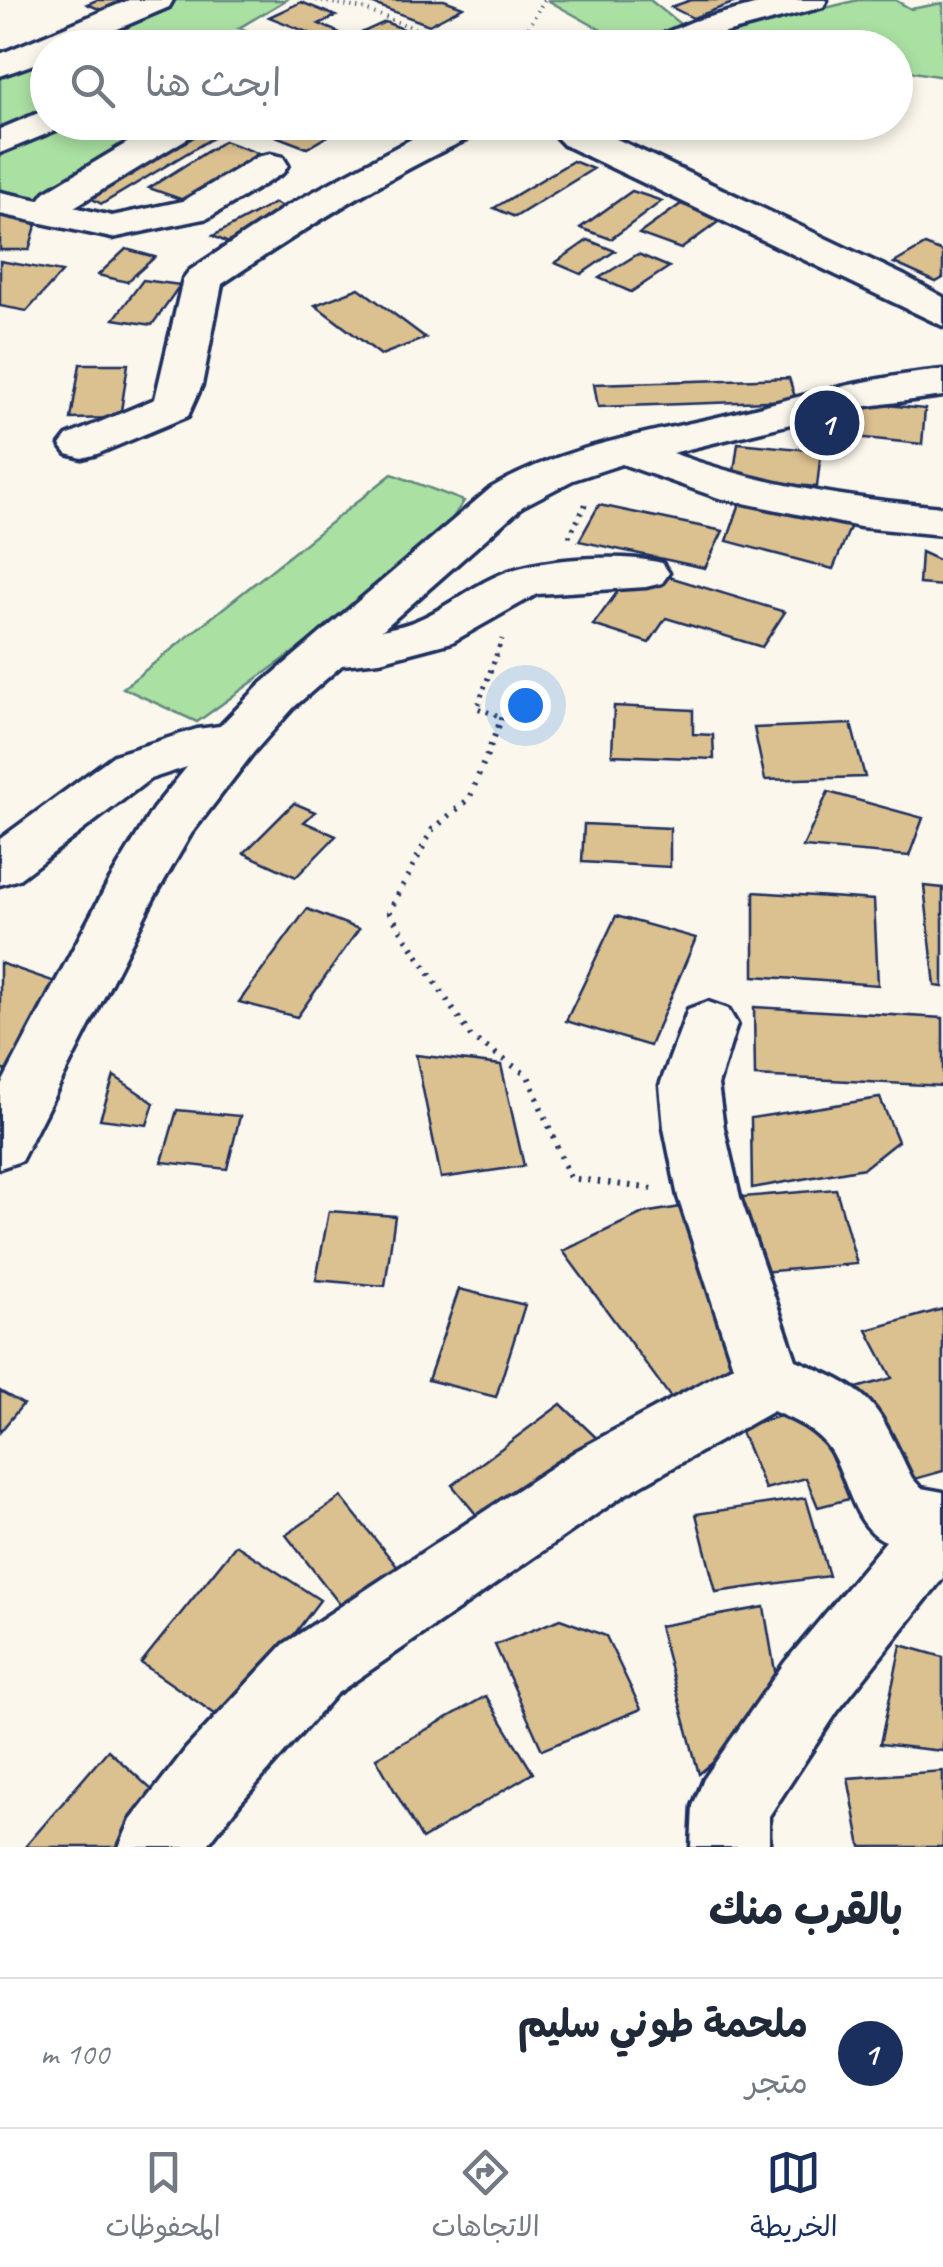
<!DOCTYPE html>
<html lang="ar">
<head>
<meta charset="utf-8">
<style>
	body { margin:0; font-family:Caveat,"Playpen Sans Arabic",sans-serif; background:#f6f6f7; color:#1f2937; direction:rtl }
	.you { position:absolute; left:525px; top:705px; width:35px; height:35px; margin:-25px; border:8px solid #fff; border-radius:50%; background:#1a73e8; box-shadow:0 0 0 15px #1a73e833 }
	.badge { display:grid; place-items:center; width:65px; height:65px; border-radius:50%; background:#1b2f5e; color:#fff; font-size:32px; font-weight:700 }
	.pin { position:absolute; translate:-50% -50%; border:5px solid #fff; box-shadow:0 2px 10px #0006 }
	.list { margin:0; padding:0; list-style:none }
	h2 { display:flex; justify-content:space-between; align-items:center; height:130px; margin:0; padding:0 40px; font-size:42px }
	h2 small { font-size:32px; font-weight:400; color:#747a83 }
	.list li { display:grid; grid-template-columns:65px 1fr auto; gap:30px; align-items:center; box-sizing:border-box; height:150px; padding:0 40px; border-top:2px solid #e0e1e3 }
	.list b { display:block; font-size:38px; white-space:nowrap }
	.list p { margin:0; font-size:32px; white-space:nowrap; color:#747a83 }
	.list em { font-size:32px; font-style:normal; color:#747a83 }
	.icon { flex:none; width:55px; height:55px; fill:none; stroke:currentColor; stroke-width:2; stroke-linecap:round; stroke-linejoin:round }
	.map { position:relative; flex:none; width:943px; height:1847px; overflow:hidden; direction:ltr }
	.search { position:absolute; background:#fff; box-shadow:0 5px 15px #0003; left:30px; right:30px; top:30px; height:110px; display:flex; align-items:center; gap:25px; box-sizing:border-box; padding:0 35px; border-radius:55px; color:#747a83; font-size:38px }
	.sheet { height:280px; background:#fff }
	nav { display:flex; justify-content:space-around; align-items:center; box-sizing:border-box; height:140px; border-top:2px solid #e0e1e3; background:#fff; font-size:28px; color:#747a83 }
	nav a { display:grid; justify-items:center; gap:5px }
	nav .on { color:#1b2f5e }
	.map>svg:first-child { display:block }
</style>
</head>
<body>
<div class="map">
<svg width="943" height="1847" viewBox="0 0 943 1847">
	<rect width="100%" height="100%" fill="#fbf7ec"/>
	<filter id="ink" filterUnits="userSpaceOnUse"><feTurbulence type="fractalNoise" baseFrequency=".01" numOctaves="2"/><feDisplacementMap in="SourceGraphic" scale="20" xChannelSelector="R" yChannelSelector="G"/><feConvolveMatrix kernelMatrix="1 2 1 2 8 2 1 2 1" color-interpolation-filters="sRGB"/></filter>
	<g filter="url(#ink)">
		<g fill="#aae0a2" stroke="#628880" stroke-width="2.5">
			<polygon points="148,0 286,0 239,28 299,47 48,48 48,122 186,123 42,209 0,194 0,53 12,53"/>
			<polygon points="547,0 650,0 680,24 715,35 858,0 895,0 911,9 943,3 943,77 896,69 896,48 632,47"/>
			<polygon points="392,474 464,501 428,555 197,722 123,688"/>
		</g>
		<g fill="#dbc090" stroke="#1b2f5e" stroke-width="2.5">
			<polygon points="97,0 140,0 108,13 87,4"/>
			<polygon points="363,0 444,0 463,7 429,25"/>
			<polygon points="691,0 741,0 693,18 671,7"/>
			<polygon points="301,2 336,16 319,24 338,32 324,39 269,17"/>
			<polygon points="385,22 411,32 379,48 354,48 341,42"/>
			<polygon points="211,122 229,128 102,204 86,196"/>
			<polygon points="268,122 352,122 307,148 257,129"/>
			<polygon points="224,141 263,155 189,202 149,188"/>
			<polygon points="573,161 593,169 515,217 494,208"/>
			<polygon points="632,191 662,201 611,239 580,228"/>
			<polygon points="275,203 295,214 239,248 213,236"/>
			<polygon points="681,204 722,219 681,249 639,234"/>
			<polygon points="0,215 39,215 29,250 0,250"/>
			<polygon points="588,240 615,251 581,274 555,263"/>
			<polygon points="925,245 943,252 943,278 936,282 894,263"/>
			<polygon points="126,249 155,257 127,282 98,275"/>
			<polygon points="638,254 669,267 631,292 599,278"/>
			<polygon points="0,261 62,272 27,311 0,306"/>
			<polygon points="143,280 180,285 152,325 114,319"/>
			<polygon points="359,288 426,338 381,355 315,305"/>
			<polygon points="80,364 128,364 120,418 71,419"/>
			<polygon points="789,378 796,400 598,407 594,384"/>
			<polygon points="840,400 925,409 922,444 836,435"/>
			<polygon points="738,443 821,451 817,487 733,479"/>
			<polygon points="741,500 852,523 833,569 727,541"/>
			<polygon points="599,505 723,531 705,568 579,541"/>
			<polygon points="921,552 943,562 943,586 919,584"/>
			<polygon points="656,573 785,612 762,647 666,618 649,643 593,625 618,591"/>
			<polygon points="614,706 693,710 693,734 713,735 714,759 612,755"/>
			<polygon points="851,724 865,777 765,780 754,728"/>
			<polygon points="828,792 923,818 909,856 803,847"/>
			<polygon points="294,803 315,812 304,822 336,836 296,877 244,853"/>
			<polygon points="584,824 670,828 670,867 582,862"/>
			<polygon points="924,886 943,888 943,987 935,986"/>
			<polygon points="754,892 874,900 878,985 754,976"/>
			<polygon points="307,909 359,929 297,1017 239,1002"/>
			<polygon points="616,916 696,938 650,1046 566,1021"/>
			<polygon points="0,963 70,987 6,1071 0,1069"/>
			<polygon points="754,1007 943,1018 943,1086 755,1076"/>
			<polygon points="416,1055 501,1065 524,1166 441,1178"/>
			<polygon points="114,1076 154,1103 147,1125 100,1119"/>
			<polygon points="880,1098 898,1141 864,1168 752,1188 751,1118"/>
			<polygon points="177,1110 240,1116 227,1169 162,1162"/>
			<polygon points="836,1189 857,1264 749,1273 731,1198"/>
			<polygon points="700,1204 754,1360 674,1402 563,1251 643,1213"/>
			<polygon points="329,1211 395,1216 385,1286 316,1280"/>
			<polygon points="459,1289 525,1305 496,1397 428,1380"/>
			<polygon points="943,1309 943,1471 900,1483 853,1389 892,1378 867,1330"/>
			<polygon points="0,1391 23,1404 0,1432"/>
			<polygon points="561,1404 608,1449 493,1535 452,1485"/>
			<polygon points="815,1407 872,1493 818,1507 806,1478 765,1489 739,1427"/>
			<polygon points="341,1497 408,1580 352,1620 286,1535"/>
			<polygon points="806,1498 829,1576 716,1592 696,1514"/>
			<polygon points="236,1545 320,1600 228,1723 141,1663"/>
			<polygon points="764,1607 781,1706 699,1774 659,1626"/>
			<polygon points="560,1619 606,1636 641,1709 542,1750 495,1645"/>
			<polygon points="901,1645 943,1657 943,1751 880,1744"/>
			<polygon points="486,1696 533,1773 422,1839 376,1758"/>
			<polygon points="108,1750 173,1809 139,1847 25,1847"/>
			<polygon points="943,1771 943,1847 861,1847 848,1778"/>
		</g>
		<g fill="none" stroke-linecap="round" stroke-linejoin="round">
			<g stroke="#1b2f5e" stroke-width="7">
				<g id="minor">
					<polygon points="129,0 173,0 169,7 73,48 48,48 48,59 0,76 0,54"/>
					<polygon points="773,0 827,0 823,7 718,35 688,48 641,48 646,41 694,21"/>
					<polygon points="48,109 48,122 64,122 61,128 0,153 0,129"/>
					<polygon points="162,122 205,122 201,130 74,207 112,216 183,201 257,157 270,154 283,157 288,165 283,173 208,218 112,238 0,214 0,192 39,200 45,192"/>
					<path d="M443 122H491L487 130C393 172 307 227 222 284L202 385 188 416 97 454 82 458 67 454 60 445 67 436 155 399 183 279 189 271 287 206Z"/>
					<polygon points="542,122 581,122 905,276 943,297 943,326 564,145"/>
					<path d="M943 370V396L860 407 672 453C760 485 850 499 943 507V535L860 527 719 498 622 464 573 480 523 506 382 630C395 627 408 625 420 619 450 606 477 582 509 571 547 558 623 553 662 563L669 573 662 583 646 587 537 594 452 642 380 661 342 665 294 707 253 753 191 834 154 898 21 1161 0 1168V1087L108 883 153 809 187 767 150 779 19 879 0 885V839L114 755 197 729 220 726 260 685 491 488C561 447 640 435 718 417 793 399 866 377 943 370Z"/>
					<path d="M708 1002 728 1009 737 1024 718 1085 724 1128 740 1197 796 1360C877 1394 875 1402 912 1478L921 1488 943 1492V1578L837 1712 769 1816V1847H691L693 1806 704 1779 785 1662 886 1541C853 1528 848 1478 830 1450 817 1430 794 1420 773 1411L624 1495 336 1694 240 1803 206 1847H119L131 1820 186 1749 284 1644 576 1451 733 1366 678 1197 664 1128 660 1085 688 1009Z"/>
				</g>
			</g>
			<g stroke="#1b2f5e" stroke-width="4" stroke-dasharray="1 5" stroke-linecap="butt">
				<polyline points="316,0 363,9 467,48"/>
				<polyline points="517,48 544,0"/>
			</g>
			<g stroke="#1b2f5e" stroke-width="5" stroke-dasharray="2.5 6" stroke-linecap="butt">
				<polyline points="569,537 588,499"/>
				<polyline points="498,728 502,717 477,708 502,639"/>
			</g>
			<polyline stroke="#1b2f5e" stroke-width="6" stroke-dasharray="2.5 8" stroke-linecap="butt" points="499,725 469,799 432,830 389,912 471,1037 528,1076 570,1178 654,1189"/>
			<use href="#minor" fill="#fbf7ec" fill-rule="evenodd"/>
		</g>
	</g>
</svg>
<div class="you"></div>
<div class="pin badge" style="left:827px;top:423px">1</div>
<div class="search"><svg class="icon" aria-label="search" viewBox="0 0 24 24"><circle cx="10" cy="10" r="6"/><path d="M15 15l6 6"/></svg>ابحث هنا</div>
</div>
<section class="sheet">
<h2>بالقرب منك<small></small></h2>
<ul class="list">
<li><span class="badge">1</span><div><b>ملحمة طوني سليم</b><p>متجر</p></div><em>100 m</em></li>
</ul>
</section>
<nav>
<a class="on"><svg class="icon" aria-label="map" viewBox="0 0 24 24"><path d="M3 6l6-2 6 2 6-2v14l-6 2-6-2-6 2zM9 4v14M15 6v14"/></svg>الخريطة</a>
<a><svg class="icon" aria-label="directions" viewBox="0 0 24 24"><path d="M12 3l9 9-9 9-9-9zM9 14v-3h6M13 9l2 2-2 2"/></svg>الاتجاهات</a>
<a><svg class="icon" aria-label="saved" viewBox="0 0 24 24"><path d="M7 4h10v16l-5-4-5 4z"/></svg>المحفوظات</a>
</nav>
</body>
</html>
